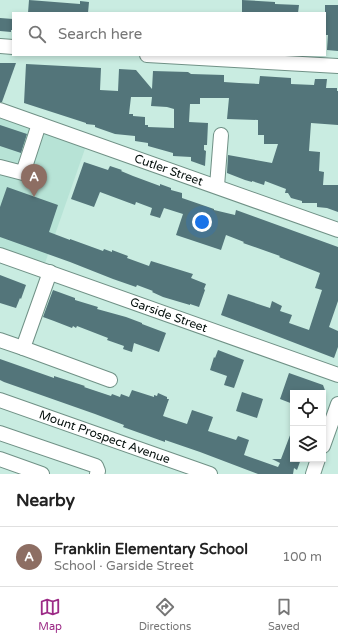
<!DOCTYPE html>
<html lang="en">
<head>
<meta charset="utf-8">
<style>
	body { margin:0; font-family:"Varela Round",sans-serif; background:#f6f6f6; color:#222 }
	.controls { position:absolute; right:12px; bottom:12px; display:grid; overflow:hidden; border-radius:0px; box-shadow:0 2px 6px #0003 }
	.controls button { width:36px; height:36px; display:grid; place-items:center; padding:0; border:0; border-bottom:1px solid #e0e0e0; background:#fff; color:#222; font:20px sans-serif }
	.you { position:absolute; left:202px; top:222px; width:14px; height:14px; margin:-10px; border:3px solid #fff; border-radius:50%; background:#1a73e8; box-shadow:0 0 0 6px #1a73e833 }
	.badge { display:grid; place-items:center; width:26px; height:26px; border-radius:50%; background:#9c2a86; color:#fff; font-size:13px; font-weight:700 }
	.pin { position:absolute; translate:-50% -33px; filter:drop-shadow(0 1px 2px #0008) }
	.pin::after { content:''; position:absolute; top:21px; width:14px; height:12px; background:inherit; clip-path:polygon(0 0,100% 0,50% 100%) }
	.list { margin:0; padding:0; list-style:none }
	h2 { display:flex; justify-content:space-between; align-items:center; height:52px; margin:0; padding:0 16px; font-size:17px }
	h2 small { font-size:13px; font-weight:400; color:#767676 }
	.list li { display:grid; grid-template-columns:26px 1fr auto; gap:12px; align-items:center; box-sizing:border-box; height:60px; padding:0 16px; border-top:1px solid #e0e0e0 }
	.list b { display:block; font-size:15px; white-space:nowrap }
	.list p { margin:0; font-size:13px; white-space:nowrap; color:#767676 }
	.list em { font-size:13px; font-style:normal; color:#767676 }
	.icon { flex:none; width:22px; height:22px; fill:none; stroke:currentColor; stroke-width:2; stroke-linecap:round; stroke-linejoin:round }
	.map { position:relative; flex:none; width:338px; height:474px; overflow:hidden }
	.search { position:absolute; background:#fff; box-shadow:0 2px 6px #0003; left:12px; right:12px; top:12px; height:44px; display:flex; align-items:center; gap:10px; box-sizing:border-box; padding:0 14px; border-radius:0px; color:#767676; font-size:15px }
	.sheet { height:112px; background:#fff }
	nav { display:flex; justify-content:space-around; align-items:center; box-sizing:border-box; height:56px; border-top:1px solid #e0e0e0; background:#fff; font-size:11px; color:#767676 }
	nav a { display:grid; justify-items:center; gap:2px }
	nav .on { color:#9c2a86 }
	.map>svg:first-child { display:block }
</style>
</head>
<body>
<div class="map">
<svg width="338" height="474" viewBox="0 0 338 474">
	<rect width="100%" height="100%" fill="#c9ece1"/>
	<polygon fill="#b7e3d6" points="0,113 87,143 44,266 0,252"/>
	<g fill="#53757a" fill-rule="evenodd">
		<polygon points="29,0 80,4 80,1 89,2 88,13 28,13"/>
		<polygon points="242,0 275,2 275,4 299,5 298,13 242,13"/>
		<polygon points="325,5 338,5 338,51 327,50 328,35 325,35"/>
		<polygon points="0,18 13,19 13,30 11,30 11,32 0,31"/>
		<polygon points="0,63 16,63 2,102 0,102"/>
		<path d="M26 64 101 68 100 90 118 91 119 69 136 70 152 89 153 71 188 72 191 74 224 75V82L239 83 259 84 260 76 291 78V84L314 85 315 79H327L326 88H337V91H338V125L311 123 309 151 320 152 319 171 324 172 323 185H338V212L327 208 317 207V203H302V201L291 198 288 193H285L286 189 265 181 264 185 252 181V182L245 180 227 173 228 155 272 163 278 144H264V135H258V120L227 119 229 98H200V104H190L189 122 208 123 207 145H204V150L206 151 205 166 191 161V157L173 156V153L148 146V143L135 141V136L115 134 95 127V125L86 124V123L24 103ZM131 97H152L151 106 167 107 174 109V128L148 127V125H145V117L133 116V114H129Z"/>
		<polygon points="0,125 27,134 21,153 0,146"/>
		<polygon points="84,162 108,170 110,166 122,170 121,171 133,176 160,186 160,184 171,188 171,190 182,193 182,198 214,209 214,210 235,215 236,210 338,247 338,301 329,327 338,331 338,347 334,358 248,325 221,315 228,294 270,308 272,301 282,306 280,311 292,315 289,323 309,330 322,290 315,288 320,273 297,264 279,257 280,256 243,243 244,242 226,235 221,250 176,235 183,214 164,208 160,218 150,215 152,208 136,202 135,205 100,192 94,207 71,199"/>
		<polygon points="7,187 58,205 49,232 70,240 70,239 103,251 104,249 112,252 112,250 128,256 127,258 149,266 151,261 193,274 191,278 206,284 204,289 205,290 199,307 190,304 190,305 163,297 152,292 153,291 137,285 136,287 113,279 70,262 0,237 0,207"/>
		<polygon points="0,275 26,285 21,299 20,298 16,308 0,303"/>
		<polygon points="53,290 75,298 75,300 98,307 97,309 126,317 142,323 142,324 166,333 159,352 134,343 132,352 123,349 124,346 107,340 108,338 77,326 76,328 73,326 72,328 54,321 43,317"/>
		<polygon points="218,350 244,360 234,388 224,385 227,376 210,370 214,357 215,358"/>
		<polygon points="0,359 54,378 54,376 85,386 84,387 111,396 112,394 120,397 121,394 129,397 132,390 154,397 154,395 157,396 158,393 167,397 167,399 169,399 163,416 187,424 192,410 213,417 208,431 236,440 238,436 249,440 244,455 278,467 280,463 272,459 281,459 292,430 293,430 293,459 301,459 297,470 294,468 293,474 258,474 200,452 165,440 165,442 123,427 124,425 95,414 4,382 0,380"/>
		<polygon points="289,373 323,385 326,393 293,393 293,404 280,399"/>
		<polygon points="242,392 263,399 257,418 236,411"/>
	</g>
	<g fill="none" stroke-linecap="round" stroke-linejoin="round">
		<g stroke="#709186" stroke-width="16">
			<g id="minor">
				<polyline points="0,46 13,47"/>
				<polyline points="147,55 338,66"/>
				<path id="s1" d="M0 110 338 230"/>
				<polyline points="0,167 23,173 39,124"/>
				<polyline points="217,186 221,135"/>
				<path id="s2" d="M0 255 338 375"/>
				<polyline points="50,272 23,348 110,380"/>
				<polyline points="0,340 23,348"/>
				<path id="s3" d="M0 400 210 474"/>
				<polyline points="0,433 96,466 98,471 97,474"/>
				<polyline points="323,446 338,404"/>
				<polyline points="0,459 42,474"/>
				<polyline points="313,474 318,459"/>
			</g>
		</g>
		<use href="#minor" stroke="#fff" stroke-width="14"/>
	</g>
	<g text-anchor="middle" stroke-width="3" stroke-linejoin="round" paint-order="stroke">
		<g font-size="12" fill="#040f0c" stroke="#d6f9ee">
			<text dy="4" stroke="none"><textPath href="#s1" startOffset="179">Cutler Street</textPath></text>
			<text dy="4" stroke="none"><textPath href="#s2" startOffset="179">Garside Street</textPath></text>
			<text dy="4" stroke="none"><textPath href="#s3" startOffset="111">Mount Prospect Avenue</textPath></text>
		</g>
	</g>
</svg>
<div class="controls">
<button><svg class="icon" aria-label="locate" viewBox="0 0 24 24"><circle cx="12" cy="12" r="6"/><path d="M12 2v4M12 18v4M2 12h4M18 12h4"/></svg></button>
<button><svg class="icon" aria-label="layers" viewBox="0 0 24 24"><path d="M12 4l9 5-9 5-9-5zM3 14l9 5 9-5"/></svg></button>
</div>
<div class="you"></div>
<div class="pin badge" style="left:34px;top:197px;background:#8d6e63">A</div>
<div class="search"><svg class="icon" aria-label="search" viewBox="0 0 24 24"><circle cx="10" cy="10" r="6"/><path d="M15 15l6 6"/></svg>Search here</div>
</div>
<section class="sheet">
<h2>Nearby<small></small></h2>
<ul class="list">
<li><span class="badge" style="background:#8d6e63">A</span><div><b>Franklin Elementary School</b><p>School · Garside Street</p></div><em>100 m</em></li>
</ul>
</section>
<nav>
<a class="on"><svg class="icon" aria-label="map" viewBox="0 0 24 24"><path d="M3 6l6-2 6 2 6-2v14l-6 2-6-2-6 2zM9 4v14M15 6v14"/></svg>Map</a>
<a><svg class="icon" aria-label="directions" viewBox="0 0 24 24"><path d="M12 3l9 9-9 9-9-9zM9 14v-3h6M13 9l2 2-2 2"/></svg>Directions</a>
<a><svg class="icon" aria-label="saved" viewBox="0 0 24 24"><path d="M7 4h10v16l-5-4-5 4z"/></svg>Saved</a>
</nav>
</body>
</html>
